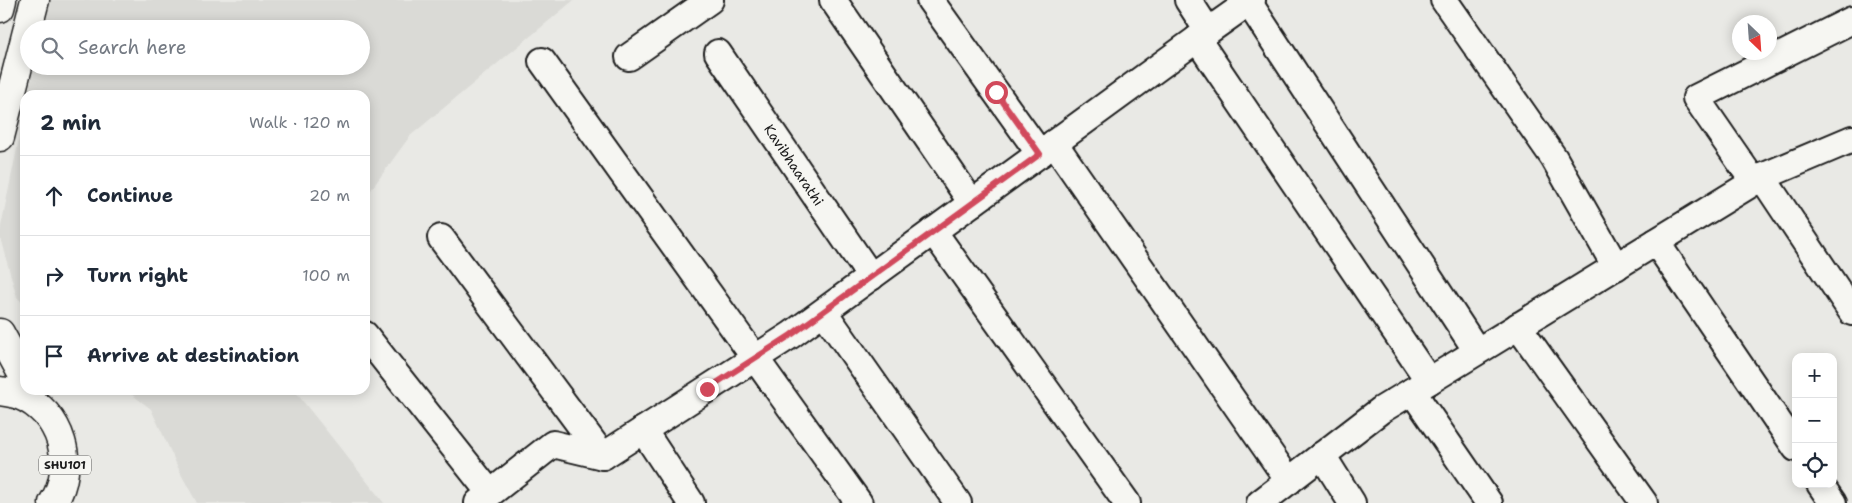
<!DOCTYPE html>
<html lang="en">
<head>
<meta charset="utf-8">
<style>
	body { margin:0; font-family:"Shantell Sans",sans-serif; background:#f6f6f7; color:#1f2937 }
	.controls { position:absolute; right:15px; bottom:15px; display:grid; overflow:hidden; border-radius:10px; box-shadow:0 2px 12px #0003 }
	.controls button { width:45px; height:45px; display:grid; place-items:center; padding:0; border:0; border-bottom:1px solid #e0e1e3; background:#fff; color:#1f2937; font:25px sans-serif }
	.compass { position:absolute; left:1732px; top:15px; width:45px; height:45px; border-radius:50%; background:#fff; box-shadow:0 2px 12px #0003; rotate:155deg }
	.stop { position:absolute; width:15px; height:15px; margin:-11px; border:4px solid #d1495b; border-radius:50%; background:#fff }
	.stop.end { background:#d1495b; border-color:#fff; box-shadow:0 1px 5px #0008 }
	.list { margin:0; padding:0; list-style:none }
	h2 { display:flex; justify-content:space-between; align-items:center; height:65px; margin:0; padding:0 20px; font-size:21px }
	h2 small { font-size:16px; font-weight:400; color:#747a83 }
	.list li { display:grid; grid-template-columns:32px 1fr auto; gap:15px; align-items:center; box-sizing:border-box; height:80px; padding:0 20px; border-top:1px solid #e0e1e3 }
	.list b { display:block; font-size:19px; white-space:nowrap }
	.list em { font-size:16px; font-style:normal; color:#747a83 }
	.icon { flex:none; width:28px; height:28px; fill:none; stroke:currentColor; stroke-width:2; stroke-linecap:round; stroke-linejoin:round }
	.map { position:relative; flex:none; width:1852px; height:503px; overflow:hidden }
	.search { position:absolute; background:#fff; box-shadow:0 2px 12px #0003; left:20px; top:20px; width:350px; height:55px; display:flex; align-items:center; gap:12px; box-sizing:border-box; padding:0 18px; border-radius:28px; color:#747a83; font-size:19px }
	.panel { position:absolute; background:#fff; box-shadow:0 2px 12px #0003; left:20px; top:90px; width:350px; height:305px; border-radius:15px }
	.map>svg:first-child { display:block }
</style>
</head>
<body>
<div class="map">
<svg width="1852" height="503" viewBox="0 0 1852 503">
	<rect width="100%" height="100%" fill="#e9e9e5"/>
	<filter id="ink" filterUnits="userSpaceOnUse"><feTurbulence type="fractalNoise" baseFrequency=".02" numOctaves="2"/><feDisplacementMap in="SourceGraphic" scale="10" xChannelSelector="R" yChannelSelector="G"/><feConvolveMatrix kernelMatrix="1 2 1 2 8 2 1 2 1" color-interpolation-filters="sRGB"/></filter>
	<g filter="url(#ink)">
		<g fill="#dadad6">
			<polygon points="50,0 574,0 410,136 365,198 365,95 28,95 34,66 361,66 361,29 42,29"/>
			<polygon points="25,110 25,306 17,297 0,238 0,231"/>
			<polygon points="126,390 294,390 384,503 197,503 182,476 151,409"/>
		</g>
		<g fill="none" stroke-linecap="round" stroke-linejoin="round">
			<g stroke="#1c1c1c" stroke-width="30">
				<g id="minor">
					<polyline points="833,0 972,203"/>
					<polyline points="930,0 1040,154"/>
					<polyline points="1188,0 1208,31"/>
					<polyline points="1444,0 1554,158 1616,267"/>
					<polyline points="1249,3 1477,351"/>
					<polyline points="1197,39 1252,0"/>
					<polyline points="718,53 871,277"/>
					<polyline points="629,57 710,0"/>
					<polyline points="542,61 859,503"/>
					<polyline points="1054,143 1289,481"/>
					<polyline points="1762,177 1852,312"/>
					<polyline points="1754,182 1696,98 1852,20"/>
					<polyline points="933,231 1127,503"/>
					<polyline points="441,238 603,456"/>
					<polyline points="1656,242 1796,448"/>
					<polyline points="824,312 958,503"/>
					<polyline points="1518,326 1644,503"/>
					<polyline points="365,335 490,493"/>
					<polyline points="1412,391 1489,503"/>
					<polyline points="643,430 691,503"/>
					<polyline points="1322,455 1352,503"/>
					<polyline points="1820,484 1833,503"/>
					<polyline points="478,503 553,444 603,456 791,335 1197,39 1429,381"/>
					<polyline points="1260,503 1381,410 1429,381 1762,177 1852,139"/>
				</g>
			</g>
			<g stroke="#1c1c1c" stroke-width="31">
				<g id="primary">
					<polyline points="0,8 2,0"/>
					<polyline points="0,137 35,0"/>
					<polyline points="0,333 25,379"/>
					<path d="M0 391C6 392 13 393 19 395 62 412 77 466 53 503"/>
				</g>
			</g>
			<use href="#minor" stroke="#f6f6f2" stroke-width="26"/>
			<use href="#primary" stroke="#f6f6f2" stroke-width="28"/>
		</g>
	</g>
	<g fill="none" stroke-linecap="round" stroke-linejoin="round" filter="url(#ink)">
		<polyline stroke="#d1495b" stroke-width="6" points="707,389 791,335 1040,154 996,92"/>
	</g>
	<g text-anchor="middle" stroke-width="4" stroke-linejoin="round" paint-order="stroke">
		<rect fill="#f6f6f2" stroke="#5d5d5c" stroke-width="1" x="39" y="455.5" width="52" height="19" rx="4"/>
		<g font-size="12" font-weight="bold" fill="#1c1c1c">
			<text x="65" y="469">SHU101</text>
		</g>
		<g font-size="14" fill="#1c1c1c" stroke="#f6f6f2">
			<text transform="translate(794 165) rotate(56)" y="5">Kavibhaarathi</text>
		</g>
	</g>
</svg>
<div class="controls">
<button>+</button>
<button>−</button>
<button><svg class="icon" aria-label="locate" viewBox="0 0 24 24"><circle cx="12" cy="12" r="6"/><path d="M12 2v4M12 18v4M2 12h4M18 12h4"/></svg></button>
</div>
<svg class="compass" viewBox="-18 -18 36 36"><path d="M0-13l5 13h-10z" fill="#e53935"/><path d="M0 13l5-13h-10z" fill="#747a83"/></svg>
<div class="stop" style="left:996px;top:92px"></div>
<div class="stop end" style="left:707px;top:389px"></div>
<div class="search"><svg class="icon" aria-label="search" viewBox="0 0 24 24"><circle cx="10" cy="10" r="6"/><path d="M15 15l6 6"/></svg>Search here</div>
<section class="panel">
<h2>2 min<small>Walk · 120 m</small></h2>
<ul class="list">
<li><svg class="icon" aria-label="ahead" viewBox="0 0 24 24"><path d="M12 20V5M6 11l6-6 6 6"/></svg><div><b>Continue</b></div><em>20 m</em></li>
<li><svg class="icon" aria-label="right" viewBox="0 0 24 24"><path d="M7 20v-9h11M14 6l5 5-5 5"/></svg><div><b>Turn right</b></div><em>100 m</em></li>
<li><svg class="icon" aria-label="arrive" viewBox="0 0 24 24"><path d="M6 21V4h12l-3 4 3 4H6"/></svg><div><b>Arrive at destination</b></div></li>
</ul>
</section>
</div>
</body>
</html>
